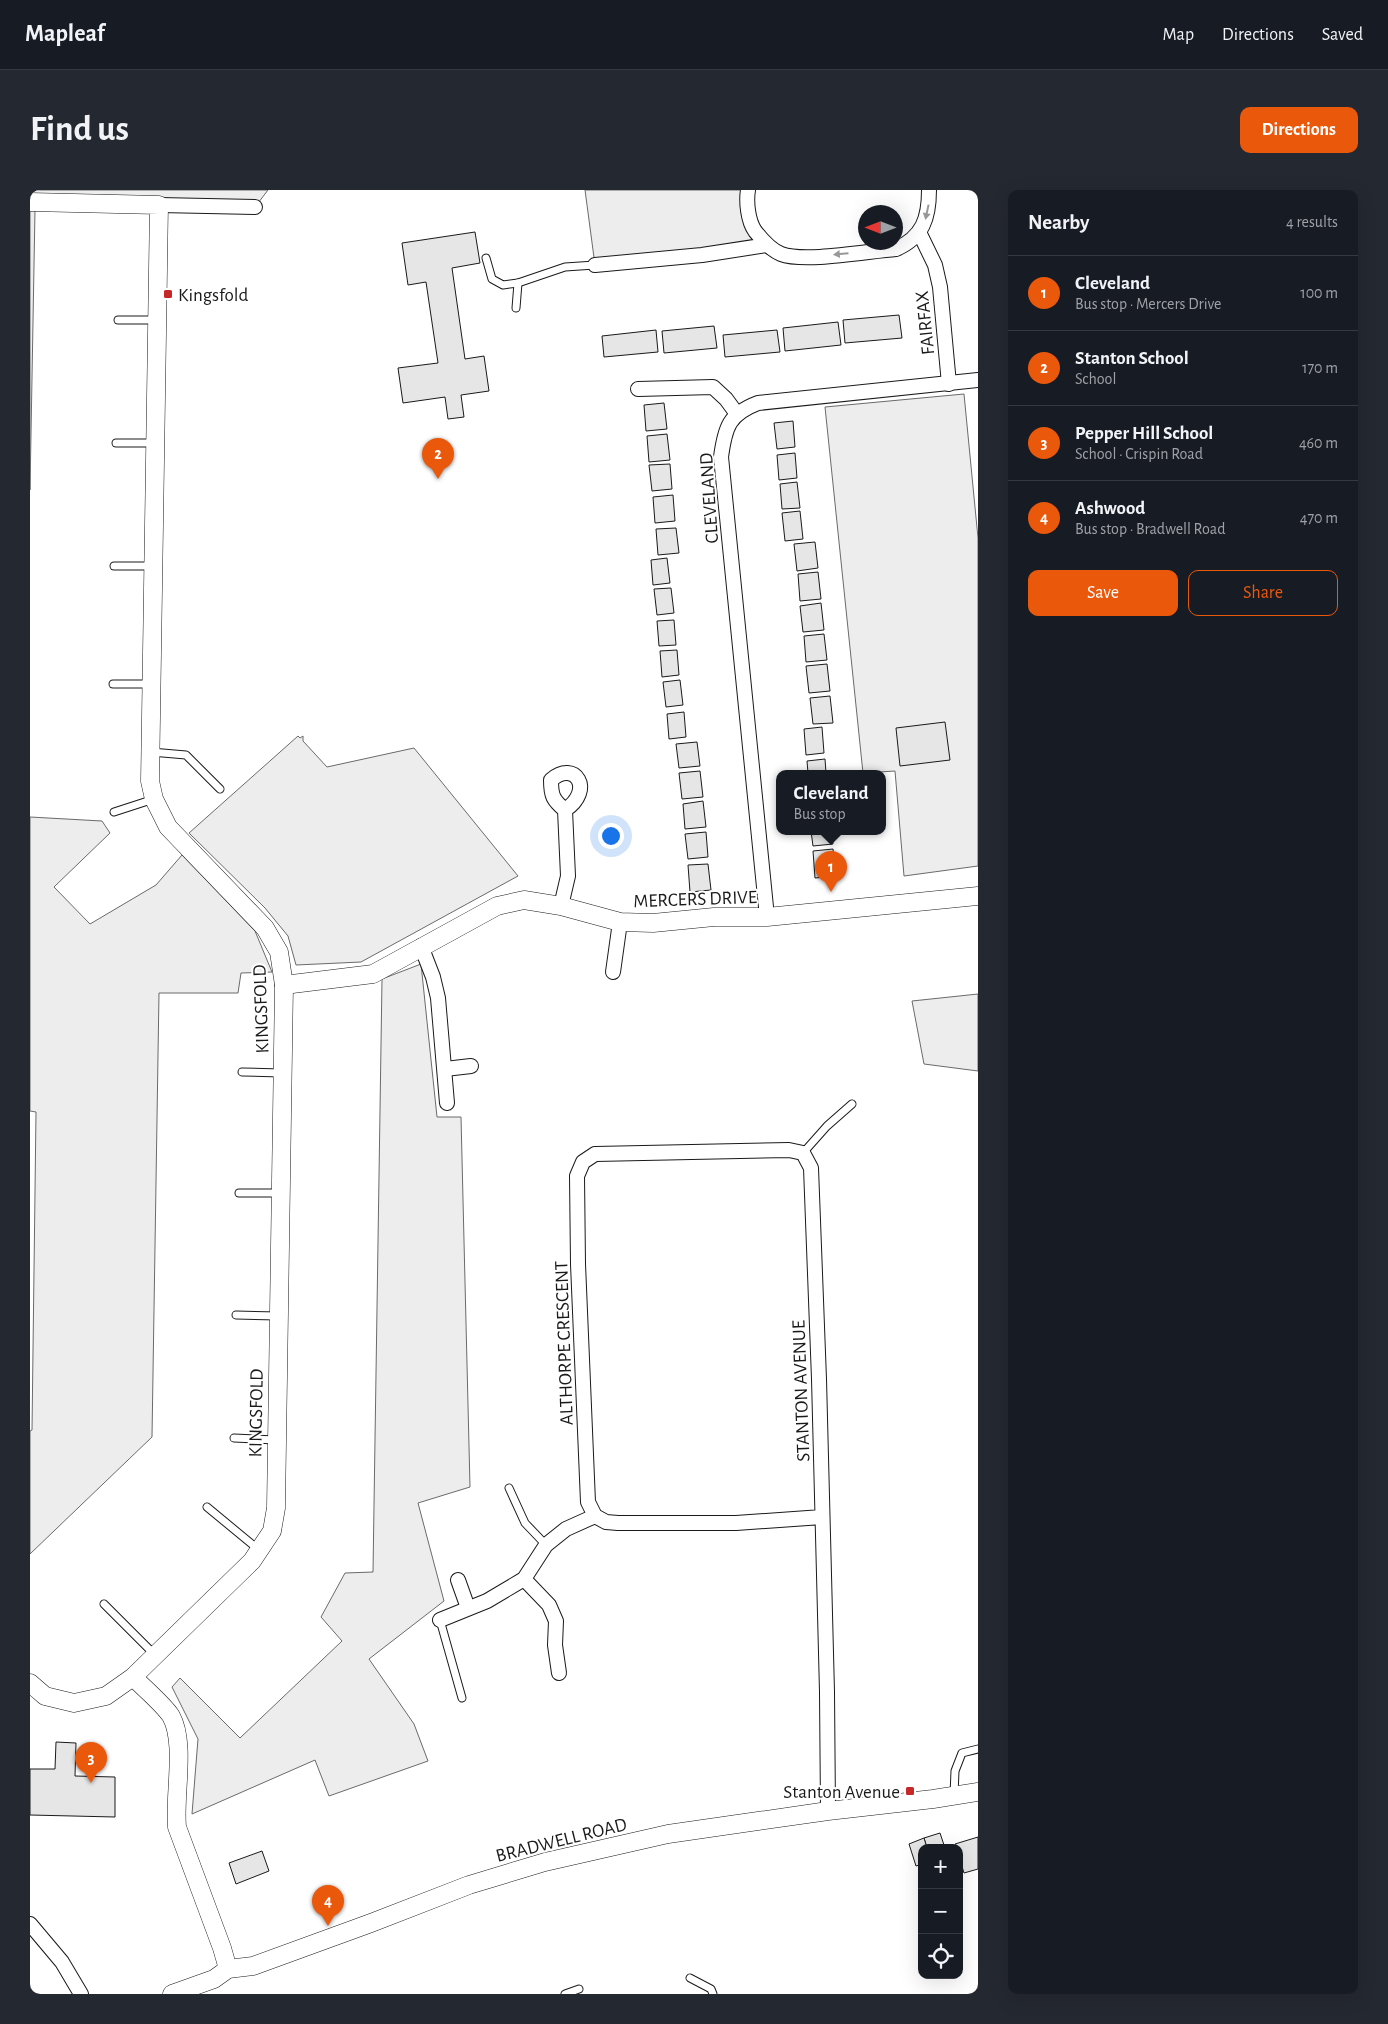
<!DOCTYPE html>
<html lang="en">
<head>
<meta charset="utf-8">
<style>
	body { margin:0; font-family:"Alegreya Sans",sans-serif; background:#242831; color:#f1f3f6 }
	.controls { position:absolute; right:15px; bottom:15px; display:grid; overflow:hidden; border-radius:10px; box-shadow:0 5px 20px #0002 }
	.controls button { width:45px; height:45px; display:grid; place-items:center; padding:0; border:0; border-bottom:1px solid #363941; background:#171b24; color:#f1f3f6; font:25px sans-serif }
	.compass { position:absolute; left:828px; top:15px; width:45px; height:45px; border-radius:50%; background:#171b24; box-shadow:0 5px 20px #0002; rotate:270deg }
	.you { position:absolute; left:580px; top:645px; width:18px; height:18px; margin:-12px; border:4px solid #fff; border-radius:50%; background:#1a73e8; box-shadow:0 0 0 8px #1a73e833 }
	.badge { display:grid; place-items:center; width:32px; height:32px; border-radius:50%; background:#ea580c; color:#fff; font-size:16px; font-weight:700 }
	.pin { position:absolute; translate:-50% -41px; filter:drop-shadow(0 1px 2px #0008) }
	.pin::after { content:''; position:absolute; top:26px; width:18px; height:15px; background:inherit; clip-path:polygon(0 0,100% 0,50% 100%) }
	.popup { position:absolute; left:746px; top:580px; width:110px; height:65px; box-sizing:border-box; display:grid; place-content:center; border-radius:10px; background:#171b24; filter:drop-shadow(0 1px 4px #0005); font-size:16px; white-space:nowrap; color:#9ea1a6 }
	.popup b { font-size:19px; color:#f1f3f6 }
	.popup::after { content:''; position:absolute; left:50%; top:100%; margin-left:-10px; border:10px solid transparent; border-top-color:#171b24 }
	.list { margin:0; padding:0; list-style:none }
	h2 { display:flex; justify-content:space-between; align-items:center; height:65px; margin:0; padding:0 20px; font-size:21px }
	h2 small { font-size:16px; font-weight:400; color:#9ea1a6 }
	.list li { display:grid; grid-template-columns:32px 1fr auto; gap:15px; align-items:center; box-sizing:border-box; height:75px; padding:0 20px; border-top:1px solid #363941 }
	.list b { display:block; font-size:19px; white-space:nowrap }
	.list p { margin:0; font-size:16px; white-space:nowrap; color:#9ea1a6 }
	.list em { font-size:16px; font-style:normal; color:#9ea1a6 }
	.actions { display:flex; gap:10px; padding:15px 20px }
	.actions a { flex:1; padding:11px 0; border:1px solid #ea580c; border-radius:10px; text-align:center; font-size:18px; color:#ea580c }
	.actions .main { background:#ea580c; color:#fff }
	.icon { flex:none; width:28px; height:28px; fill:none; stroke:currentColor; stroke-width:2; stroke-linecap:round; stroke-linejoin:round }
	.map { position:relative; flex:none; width:948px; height:1804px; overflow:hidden; border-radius:10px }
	header { display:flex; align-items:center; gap:30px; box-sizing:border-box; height:70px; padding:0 25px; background:#171b24; border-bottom:1px solid #363941 }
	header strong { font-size:24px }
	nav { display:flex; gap:28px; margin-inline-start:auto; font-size:18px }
	.intro { display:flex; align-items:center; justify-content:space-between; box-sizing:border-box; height:120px; padding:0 30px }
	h1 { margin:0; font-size:35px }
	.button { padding:12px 22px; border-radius:10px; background:#ea580c; color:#fff; font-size:18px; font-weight:700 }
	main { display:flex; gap:30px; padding:0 30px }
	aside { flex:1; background:#171b24; border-radius:10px; box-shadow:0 5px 20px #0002 }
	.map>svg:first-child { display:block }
</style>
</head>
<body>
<header>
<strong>Mapleaf</strong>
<nav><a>Map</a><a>Directions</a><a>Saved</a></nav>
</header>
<div class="intro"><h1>Find us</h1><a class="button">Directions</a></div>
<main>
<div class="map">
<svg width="948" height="1804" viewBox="0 0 948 1804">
	<rect width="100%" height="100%" fill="#fff"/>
	<g fill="#ededed" stroke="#6a6a6a">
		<polygon points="0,0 238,0 225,17 0,12"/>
		<polygon points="555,0 718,0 719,22 737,55 565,75"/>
		<polygon points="0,20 5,20 0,300"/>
		<polygon points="934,204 948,348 948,676 874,686 865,581 833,583 795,217"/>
		<polygon points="268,546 270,548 273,546 273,551 297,577 384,558 488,686 331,772 266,775 258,746 235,718 159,643"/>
		<polygon points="0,627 72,631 80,643 24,697 60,734 126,695 152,665 225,741 242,782 211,783 208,803 129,803 122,1247 0,1364 0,1241 2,1240 6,922 0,921"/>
		<polygon points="391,774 407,927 431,927 440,1297 388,1313 414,1411 339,1469 384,1534 398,1571 299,1606 285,1570 162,1624 168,1549 142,1497 150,1488 210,1548 312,1451 291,1427 315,1383 343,1382 352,789"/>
		<polygon points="948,804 948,881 894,874 882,811"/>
	</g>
	<g fill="#e6e6e6" stroke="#1a1a1a">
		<polygon points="445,42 450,73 422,78 435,169 454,166 459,201 431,205 434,227 418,229 415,207 373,213 368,178 408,173 396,92 378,95 372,53"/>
		<polygon points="869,125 872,148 815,153 813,130"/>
		<polygon points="808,132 811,155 755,161 753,138"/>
		<polygon points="684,136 687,158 634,163 632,141"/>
		<polygon points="626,140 628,162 574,167 572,146"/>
		<polygon points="747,140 750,162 695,167 693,145"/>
		<polygon points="634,213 637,239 616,241 614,215"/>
		<polygon points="763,231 765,257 747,259 744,233"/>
		<polygon points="637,244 640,270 619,272 617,246"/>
		<polygon points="765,263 767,288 749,290 747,265"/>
		<polygon points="640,274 642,299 622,301 619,275"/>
		<polygon points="767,292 770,318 752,319 750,294"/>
		<polygon points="643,305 645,331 625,333 623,307"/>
		<polygon points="770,321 773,349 755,351 752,323"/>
		<polygon points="646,338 649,363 628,365 626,339"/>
		<polygon points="785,352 788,378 767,381 764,354"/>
		<polygon points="637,368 640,393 623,395 621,370"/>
		<polygon points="788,382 791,409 770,411 768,384"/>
		<polygon points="641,398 644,423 627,425 624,399"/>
		<polygon points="791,413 794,440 773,442 770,416"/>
		<polygon points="644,430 646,455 629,456 627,431"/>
		<polygon points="794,444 797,470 776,472 774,446"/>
		<polygon points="647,460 649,485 632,487 630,461"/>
		<polygon points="797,474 800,501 779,503 776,476"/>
		<polygon points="650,490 653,515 636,517 633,492"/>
		<polygon points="800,506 803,533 783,534 780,508"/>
		<polygon points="654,522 656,547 639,549 637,524"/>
		<polygon points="915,532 920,570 870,576 866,538"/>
		<polygon points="792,537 794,563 776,565 774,539"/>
		<polygon points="667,552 670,576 649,578 646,554"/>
		<polygon points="795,569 796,583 778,583 777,571"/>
		<polygon points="670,581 673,607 652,609 649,583"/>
		<polygon points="673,611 676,637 655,639 653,614"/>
		<polygon points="781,641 802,641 803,654 783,656"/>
		<polygon points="676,642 678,667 658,669 655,644"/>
		<polygon points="803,659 806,686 785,688 783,661"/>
		<polygon points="678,674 681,700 660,702 658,675"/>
		<polygon points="26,1552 46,1553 45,1586 85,1587 85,1627 0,1625 0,1579 25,1579"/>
		<polygon points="910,1643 915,1658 897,1658 894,1648"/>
		<polygon points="948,1647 948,1679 934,1683 929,1667 929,1658 926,1658 925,1654"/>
		<polygon points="894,1648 897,1658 892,1658 892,1674 886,1676 879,1654"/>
		<polygon points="232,1661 239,1681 206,1694 199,1673"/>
	</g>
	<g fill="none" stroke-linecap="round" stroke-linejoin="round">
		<g stroke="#1a1a1a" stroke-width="9">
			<g id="service">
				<polyline points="456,68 462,89 473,95 488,93 535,77 565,75"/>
				<polyline points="486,118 488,93"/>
				<polyline points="88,130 127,130"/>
				<polyline points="86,253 124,253"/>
				<polyline points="84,376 123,376"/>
				<polyline points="83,494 121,494"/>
				<polyline points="121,562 156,565 190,599"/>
				<polyline points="84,622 124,609"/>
				<polyline points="212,882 251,883"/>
				<polyline points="773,963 797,936 822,914"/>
				<polyline points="209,1003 250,1003"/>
				<polyline points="206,1125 248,1126"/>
				<polyline points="204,1248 245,1250"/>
				<polyline points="479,1298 495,1333 516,1355"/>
				<polyline points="177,1317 229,1360"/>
				<polyline points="74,1414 125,1465"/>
				<polyline points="410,1430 432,1508"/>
				<polyline points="924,1605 925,1581 932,1563 948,1559"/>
				<polyline points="660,1788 681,1799 683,1804"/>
				<polyline points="535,1804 549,1799"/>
			</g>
		</g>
		<g stroke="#1a1a1a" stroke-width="16">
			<g id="minor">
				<path d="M718 0C716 12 718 31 725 41 732 50 741 60 751 64 775 73 838 61 866 59 893 47 899 28 899 0"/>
				<polyline points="129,15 225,17"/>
				<polyline points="889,42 905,75 910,97 919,194"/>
				<polyline points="565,75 672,65 737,55"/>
				<polyline points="608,199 683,197 696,209 707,224"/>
				<path d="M531 716 538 686 535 620C523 610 521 606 521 590 545 569 565 600 535 620"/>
				<path d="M737 727 691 267C695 237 699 224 728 213L948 190"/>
				<polyline points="391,756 403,787 408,808 417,913"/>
				<polyline points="583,782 590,732"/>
				<polyline points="415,879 441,876"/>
				<polyline points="792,1327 706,1333 588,1333 576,1332 565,1326 558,1312 548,1074 547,986 553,972 565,964 759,960 773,963 781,978 789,1189 797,1502 798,1621"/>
				<polyline points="494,1389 519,1415 526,1431 525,1455 529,1483"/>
				<polyline points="428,1390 438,1418"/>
				<polyline points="410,1430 457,1411 494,1389 516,1355 536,1339 565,1326"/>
				<polyline points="0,1734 32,1772 51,1804"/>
			</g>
		</g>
		<g stroke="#1a1a1a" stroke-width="19">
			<g id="tertiary">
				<polyline points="0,12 129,15 120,591 124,609 138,637 235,738 249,762 254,795 246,1318 242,1341 222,1371 103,1487 76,1506 44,1513 15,1506 0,1493"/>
				<polyline points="254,795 343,784 467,716 494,710 531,716 590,732 623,733 684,727 737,727 948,706"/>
				<path d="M103 1487C113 1497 134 1515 141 1526 156 1553 144 1604 147 1637L192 1758 198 1779"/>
				<polyline points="142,1804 184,1789 198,1779 223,1776 341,1733 439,1695 515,1672 638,1644 798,1621 903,1609 948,1602"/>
			</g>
		</g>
		<use href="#service" stroke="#fff" stroke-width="7"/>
		<use href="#minor" stroke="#fff" stroke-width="14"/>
		<use href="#tertiary" stroke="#fff" stroke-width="18"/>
	</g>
	<defs><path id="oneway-solid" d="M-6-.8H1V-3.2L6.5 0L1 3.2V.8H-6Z" transform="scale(1.25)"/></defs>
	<g fill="#989898">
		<use href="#oneway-solid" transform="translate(897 22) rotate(102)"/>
		<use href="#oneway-solid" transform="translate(811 64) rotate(175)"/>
	</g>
	<g fill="#c62828" stroke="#fff" stroke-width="2">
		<rect x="133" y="99" width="10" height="10" rx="2.5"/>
		<rect x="875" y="1596" width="10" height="10" rx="2.5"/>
	</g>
	<g text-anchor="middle" stroke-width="4" stroke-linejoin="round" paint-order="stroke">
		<g font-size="19" fill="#1a1a1a" stroke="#fff" text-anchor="start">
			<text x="148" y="111">Kingsfold</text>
			<text x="870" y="1608" text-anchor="end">Stanton Avenue</text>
		</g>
		<g font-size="19" fill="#1a1a1a" stroke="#fff">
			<text transform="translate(894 133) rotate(-96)" y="7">FAIRFAX</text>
			<text transform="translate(678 308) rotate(-94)" y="7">CLEVELAND</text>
			<text transform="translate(665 708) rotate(-2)" y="7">MERCERS DRIVE</text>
			<text transform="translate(230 819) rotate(-92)" y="7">KINGSFOLD</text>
			<text transform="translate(533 1153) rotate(-92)" y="7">ALTHORPE CRESCENT</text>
			<text transform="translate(770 1201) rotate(-92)" y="7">STANTON AVENUE</text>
			<text transform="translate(225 1223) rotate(-89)" y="7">KINGSFOLD</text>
			<text transform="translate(531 1649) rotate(-14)" y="7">BRADWELL ROAD</text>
		</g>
	</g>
</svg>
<div class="controls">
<button>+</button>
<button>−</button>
<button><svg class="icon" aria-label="locate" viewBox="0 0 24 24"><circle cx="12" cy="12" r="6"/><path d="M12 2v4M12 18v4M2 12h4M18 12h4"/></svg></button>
</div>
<svg class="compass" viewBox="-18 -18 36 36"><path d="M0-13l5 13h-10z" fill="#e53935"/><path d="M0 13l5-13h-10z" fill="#9ea1a6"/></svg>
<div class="you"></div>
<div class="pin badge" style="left:801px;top:702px">1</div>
<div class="popup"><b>Cleveland</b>Bus stop</div>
<div class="pin badge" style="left:408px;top:289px">2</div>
<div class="pin badge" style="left:61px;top:1593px">3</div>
<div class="pin badge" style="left:298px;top:1736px">4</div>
</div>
<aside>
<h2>Nearby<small>4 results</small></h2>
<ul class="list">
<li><span class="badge">1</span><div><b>Cleveland</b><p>Bus stop · Mercers Drive</p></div><em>100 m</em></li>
<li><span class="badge">2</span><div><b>Stanton School</b><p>School</p></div><em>170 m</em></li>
<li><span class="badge">3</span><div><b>Pepper Hill School</b><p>School · Crispin Road</p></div><em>460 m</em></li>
<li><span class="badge">4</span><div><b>Ashwood</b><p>Bus stop · Bradwell Road</p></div><em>470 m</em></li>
</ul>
<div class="actions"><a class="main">Save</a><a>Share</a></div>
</aside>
</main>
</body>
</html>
